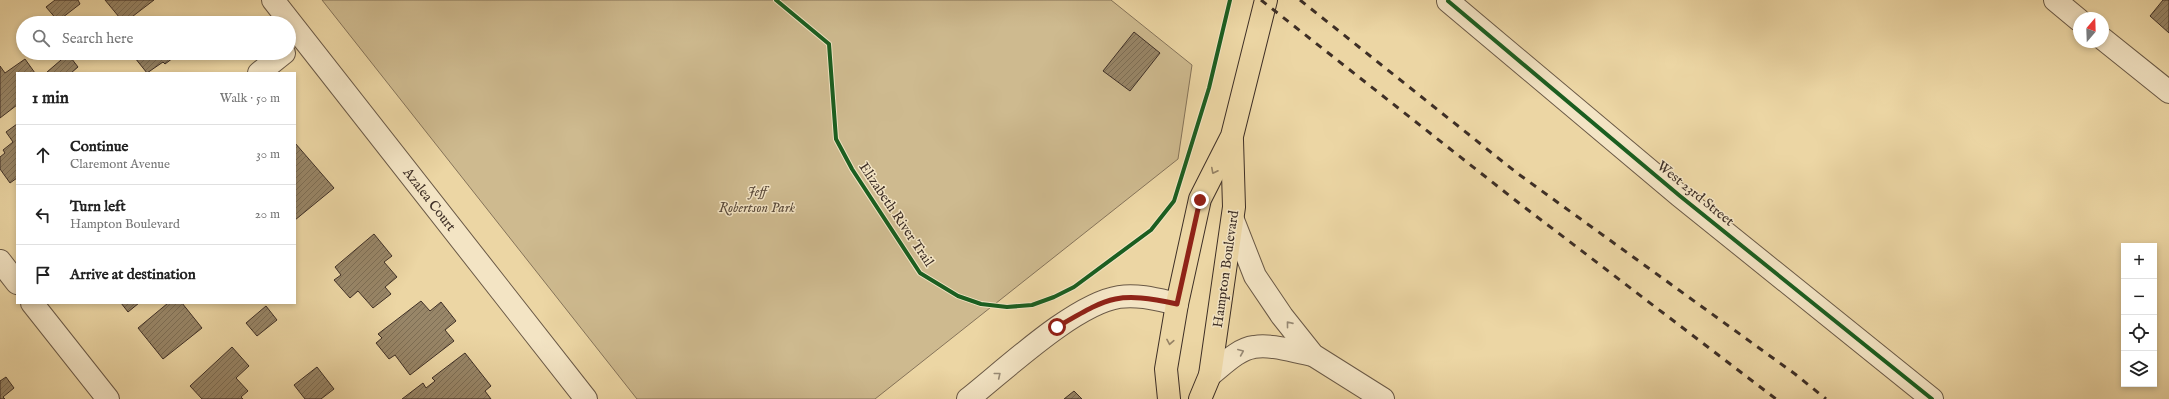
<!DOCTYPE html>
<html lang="en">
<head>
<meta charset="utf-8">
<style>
	body { margin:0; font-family:"IM FELL English",serif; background:#f6f6f6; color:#222 }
	.controls { position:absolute; right:12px; bottom:12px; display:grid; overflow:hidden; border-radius:0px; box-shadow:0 2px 6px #0003 }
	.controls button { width:36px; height:36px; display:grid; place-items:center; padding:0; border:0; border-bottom:1px solid #e0e0e0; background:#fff; color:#222; font:20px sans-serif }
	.compass { position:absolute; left:2073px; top:12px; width:36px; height:36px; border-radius:50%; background:#fff; box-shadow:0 2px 6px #0003; rotate:19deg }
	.stop { position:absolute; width:12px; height:12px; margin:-9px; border:3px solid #8f2418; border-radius:50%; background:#fff }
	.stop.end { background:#8f2418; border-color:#fff; box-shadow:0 1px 4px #0008 }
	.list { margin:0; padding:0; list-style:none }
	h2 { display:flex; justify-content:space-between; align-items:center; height:52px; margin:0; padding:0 16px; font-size:17px }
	h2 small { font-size:13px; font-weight:400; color:#767676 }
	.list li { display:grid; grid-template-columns:26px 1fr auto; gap:12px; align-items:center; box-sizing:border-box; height:60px; padding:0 16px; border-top:1px solid #e0e0e0 }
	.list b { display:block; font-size:15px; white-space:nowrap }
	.list p { margin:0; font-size:13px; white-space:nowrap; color:#767676 }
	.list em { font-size:13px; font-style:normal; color:#767676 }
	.icon { flex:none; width:22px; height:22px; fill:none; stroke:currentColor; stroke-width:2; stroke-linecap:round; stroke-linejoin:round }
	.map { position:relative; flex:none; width:2169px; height:399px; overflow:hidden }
	.search { position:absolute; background:#fff; box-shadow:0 2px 6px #0003; left:16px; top:16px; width:280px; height:44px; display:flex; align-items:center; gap:10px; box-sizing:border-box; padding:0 14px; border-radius:22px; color:#767676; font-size:15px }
	.panel { position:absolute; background:#fff; box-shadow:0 2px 6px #0003; left:16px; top:72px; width:280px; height:232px; border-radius:0px }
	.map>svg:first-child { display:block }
</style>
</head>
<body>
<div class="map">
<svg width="2169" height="399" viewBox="0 0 2169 399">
	<defs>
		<pattern id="building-hatch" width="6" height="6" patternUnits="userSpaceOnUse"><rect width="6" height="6" fill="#988668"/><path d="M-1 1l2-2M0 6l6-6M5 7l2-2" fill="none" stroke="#7d6e55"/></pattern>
	</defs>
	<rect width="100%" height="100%" fill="#ecd6a4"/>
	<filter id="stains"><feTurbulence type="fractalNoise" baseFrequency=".005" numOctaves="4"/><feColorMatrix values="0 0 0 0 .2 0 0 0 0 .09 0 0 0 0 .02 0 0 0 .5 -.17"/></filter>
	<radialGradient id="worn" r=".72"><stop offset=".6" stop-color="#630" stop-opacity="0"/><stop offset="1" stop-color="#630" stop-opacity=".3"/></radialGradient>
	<polygon fill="#ceba8f" stroke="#86745a" points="322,0 1111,0 1192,65 1178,159 875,399 637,399"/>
	<g fill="url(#building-hatch)" stroke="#3e2f26">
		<polygon points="55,0 78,0 80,4 58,21 46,7"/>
		<polygon points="105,0 154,0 124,23"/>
		<polygon points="2163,0 2169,0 2169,33 2150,16"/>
		<polygon points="164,19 167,23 159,23"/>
		<polygon points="1134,32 1160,53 1130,91 1103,71"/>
		<polygon points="131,53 175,53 177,55 165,64 163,62 147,73"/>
		<polygon points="68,54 78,67 71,73 48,73 47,72"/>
		<polygon points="25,59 35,73 17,73 17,105 0,118 0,66 5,73"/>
		<polygon points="17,124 17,178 10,183 0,169 0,157 5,153 3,150 13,142 6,132"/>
		<polygon points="295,143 334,188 295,220"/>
		<polygon points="374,234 392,256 384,262 397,277 385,287 391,294 373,308 358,291 350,298 334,280 341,275 335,267"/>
		<polygon points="421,301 430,311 441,302 456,321 445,330 454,341 410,375 395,355 389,359 376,343 382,338 378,334"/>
		<polygon points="121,303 139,303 128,312"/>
		<polygon points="168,303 182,303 202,328 163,359 138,328"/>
		<polygon points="266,306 277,320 257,336 246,323"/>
		<polygon points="232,347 249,366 236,378 248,391 241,397 243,399 202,399 190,386"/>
		<polygon points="465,353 491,386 485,391 491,399 402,399 423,383 426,388 435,381 432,378"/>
		<polygon points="317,367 334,389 321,399 305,399 294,385"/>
		<polygon points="6,377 14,388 3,397 5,399 0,399 0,381"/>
		<polygon points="1074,391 1082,399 1064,399"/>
	</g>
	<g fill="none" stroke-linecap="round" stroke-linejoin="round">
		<g stroke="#6a5946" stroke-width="24">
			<g id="minor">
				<polyline points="273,0 586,399"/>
				<polyline points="2055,0 2079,20"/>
				<polyline points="1448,1 1680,196 1932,399"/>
				<polyline points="2103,39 2169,92"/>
				<polyline points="259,73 284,53"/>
				<polyline points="1233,220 1255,276 1282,316 1313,355 1383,399"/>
				<polyline points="0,261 17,283"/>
				<polyline points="32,303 108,399"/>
				<path d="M1210 375C1223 365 1238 349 1254 347 1273 344 1294 352 1313 355"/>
				<path d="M968 399C1005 370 1074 304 1119 297 1139 294 1159 300 1177 304"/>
			</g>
		</g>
		<g stroke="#3e2f26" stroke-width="24">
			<g id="primary">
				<polyline points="1169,399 1166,369 1177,304 1200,199 1232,136 1266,0"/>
				<polyline points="1200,399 1210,375 1234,207 1232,140"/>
			</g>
		</g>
		<use href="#minor" stroke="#f3e4c4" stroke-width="22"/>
		<use href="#primary" stroke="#ecd6a4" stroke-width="22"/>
		<g stroke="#3e2f26" stroke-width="3" stroke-dasharray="7 7" stroke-linecap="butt">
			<polyline points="1261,0 1515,200 1776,399"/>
			<polyline points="1300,0 1517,173 1795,374 1826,399"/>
		</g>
		<g stroke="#f3e4c4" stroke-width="6">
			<g id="cycleway">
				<polyline points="776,0 829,44 836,139 852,169 920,273 958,296 981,304 1007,307 1032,305 1054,297 1074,287 1151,230 1174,201 1209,88 1230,0"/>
				<polyline points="1448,1 1680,196 1932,399"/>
			</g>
		</g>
		<use href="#cycleway" stroke="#1b5e20" stroke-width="4"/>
	</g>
	<defs><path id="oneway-chevron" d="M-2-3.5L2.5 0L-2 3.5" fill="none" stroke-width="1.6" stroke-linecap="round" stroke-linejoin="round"/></defs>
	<g stroke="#958265">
		<use href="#oneway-chevron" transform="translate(1214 171) rotate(117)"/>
		<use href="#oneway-chevron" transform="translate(1170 342) rotate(100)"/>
	</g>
	<g stroke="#988a75">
		<use href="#oneway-chevron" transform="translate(1289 324) rotate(-129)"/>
		<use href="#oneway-chevron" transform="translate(1241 352) rotate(-23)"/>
		<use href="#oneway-chevron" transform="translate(998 375) rotate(-39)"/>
	</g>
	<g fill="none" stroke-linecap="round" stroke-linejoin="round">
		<path stroke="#8f2418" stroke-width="5" d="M1057 327C1109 297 1116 291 1177 304L1200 200"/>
	</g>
	<g text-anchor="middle" stroke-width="3" stroke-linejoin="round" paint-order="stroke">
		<g font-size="14" font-style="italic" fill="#5b4b3b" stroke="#f3e4c4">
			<text x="757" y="196">Jeff<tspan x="757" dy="16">Robertson Park</tspan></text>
		</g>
		<g font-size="14" fill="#3e2f26" stroke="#f3e4c4">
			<text transform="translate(1696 193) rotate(39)" y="5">West 23rd Street</text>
			<text transform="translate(430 199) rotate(52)" y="5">Azalea Court</text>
			<text transform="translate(897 214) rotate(56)" y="5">Elizabeth River Trail</text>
			<text transform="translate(1225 269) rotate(-82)" y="5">Hampton Boulevard</text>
		</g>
	</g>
	<rect width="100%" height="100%" filter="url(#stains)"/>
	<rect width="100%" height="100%" fill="url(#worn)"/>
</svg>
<div class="controls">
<button>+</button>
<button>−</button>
<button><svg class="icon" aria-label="locate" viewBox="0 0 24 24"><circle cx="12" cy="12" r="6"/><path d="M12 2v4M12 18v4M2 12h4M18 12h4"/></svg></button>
<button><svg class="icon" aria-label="layers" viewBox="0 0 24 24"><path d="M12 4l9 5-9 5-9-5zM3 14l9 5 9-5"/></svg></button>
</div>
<svg class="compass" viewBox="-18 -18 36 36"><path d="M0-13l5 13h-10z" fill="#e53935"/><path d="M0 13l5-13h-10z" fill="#767676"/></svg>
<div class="stop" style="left:1057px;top:327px"></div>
<div class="stop end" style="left:1200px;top:200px"></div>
<div class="search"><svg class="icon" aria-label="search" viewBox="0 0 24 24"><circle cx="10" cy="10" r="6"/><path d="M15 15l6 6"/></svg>Search here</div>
<section class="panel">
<h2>1 min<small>Walk · 50 m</small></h2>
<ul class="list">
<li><svg class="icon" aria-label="ahead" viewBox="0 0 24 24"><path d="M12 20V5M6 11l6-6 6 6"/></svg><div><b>Continue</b><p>Claremont Avenue</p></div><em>30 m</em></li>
<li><svg class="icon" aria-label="left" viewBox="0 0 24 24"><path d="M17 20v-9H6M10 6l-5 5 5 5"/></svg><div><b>Turn left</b><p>Hampton Boulevard</p></div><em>20 m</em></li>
<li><svg class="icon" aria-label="arrive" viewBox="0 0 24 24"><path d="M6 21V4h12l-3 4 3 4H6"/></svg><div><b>Arrive at destination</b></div></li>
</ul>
</section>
</div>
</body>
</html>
